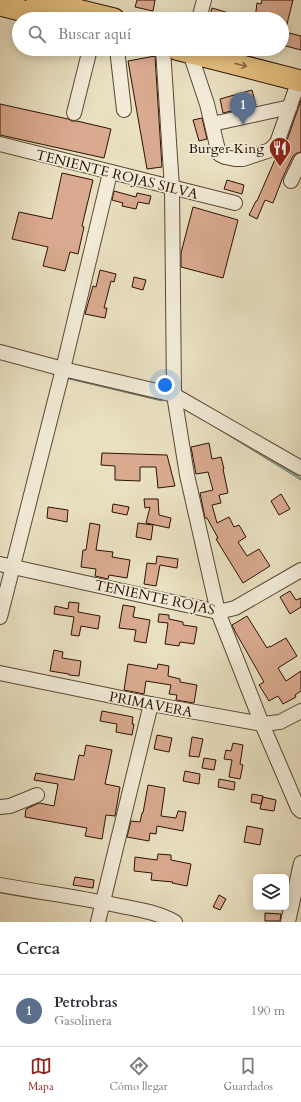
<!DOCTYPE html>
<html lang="es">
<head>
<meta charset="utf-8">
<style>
	body { margin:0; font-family:Cardo,serif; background:#f7f7f7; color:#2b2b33 }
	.controls { position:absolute; right:12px; bottom:12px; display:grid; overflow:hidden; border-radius:6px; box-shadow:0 2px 10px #0003 }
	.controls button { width:36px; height:36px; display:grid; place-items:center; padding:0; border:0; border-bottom:1px solid #e1e1e2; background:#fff; color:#2b2b33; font:20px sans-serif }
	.you { position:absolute; left:165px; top:385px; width:14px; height:14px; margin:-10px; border:3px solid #fff; border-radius:50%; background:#1a73e8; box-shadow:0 0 0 6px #1a73e833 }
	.badge { display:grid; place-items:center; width:26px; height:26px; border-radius:50%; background:#8f2418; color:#fff; font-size:13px; font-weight:700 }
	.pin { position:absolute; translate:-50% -33px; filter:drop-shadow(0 1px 2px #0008) }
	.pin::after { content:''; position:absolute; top:21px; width:14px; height:12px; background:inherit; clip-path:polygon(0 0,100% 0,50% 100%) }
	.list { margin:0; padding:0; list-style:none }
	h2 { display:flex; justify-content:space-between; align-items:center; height:52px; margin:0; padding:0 16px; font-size:17px }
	h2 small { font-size:13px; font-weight:400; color:#7c7c81 }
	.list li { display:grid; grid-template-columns:26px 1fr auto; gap:12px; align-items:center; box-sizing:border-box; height:72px; padding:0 16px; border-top:1px solid #e1e1e2 }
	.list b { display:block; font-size:15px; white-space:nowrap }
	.list p { margin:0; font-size:13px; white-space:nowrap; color:#7c7c81 }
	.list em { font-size:13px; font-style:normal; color:#7c7c81 }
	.icon { flex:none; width:22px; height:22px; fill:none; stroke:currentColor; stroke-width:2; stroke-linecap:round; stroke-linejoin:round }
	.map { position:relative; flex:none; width:301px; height:922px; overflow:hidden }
	.search { position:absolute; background:#fff; box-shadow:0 2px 10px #0003; left:12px; right:12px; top:12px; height:44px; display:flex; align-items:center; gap:10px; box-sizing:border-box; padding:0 14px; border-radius:22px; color:#7c7c81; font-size:15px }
	.sheet { height:124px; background:#fff }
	nav { display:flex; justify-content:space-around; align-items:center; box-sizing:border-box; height:56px; border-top:1px solid #e1e1e2; background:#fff; font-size:11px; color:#7c7c81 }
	nav a { display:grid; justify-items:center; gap:2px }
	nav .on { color:#8f2418 }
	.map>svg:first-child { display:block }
</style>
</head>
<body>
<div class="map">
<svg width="301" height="922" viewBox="0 0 301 922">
	<rect width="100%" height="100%" fill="#e9e0c1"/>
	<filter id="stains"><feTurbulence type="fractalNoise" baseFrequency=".005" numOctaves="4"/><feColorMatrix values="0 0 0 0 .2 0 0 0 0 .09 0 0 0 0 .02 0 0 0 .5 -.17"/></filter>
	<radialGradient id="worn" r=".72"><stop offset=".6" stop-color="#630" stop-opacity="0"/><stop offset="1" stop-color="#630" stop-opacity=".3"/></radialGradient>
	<g fill="#99beac" stroke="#6e7969">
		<polygon points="62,376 162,400 162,401 61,377"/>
		<polygon points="181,406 182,406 301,478 301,480"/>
	</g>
	<g fill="#d9aa8f" stroke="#2d1204">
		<polygon points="137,0 155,0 153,11 135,7"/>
		<polygon points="262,0 293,0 285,32 301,36 301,50 282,45 282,19 255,19 257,3 261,4"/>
		<polygon points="212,8 239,16 239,19 209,19"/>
		<polygon points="155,56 162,167 147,169 128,61"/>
		<polygon points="252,90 256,105 223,113 220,99"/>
		<polygon points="301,100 301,152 297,153 293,156 283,177 273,203 265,200 257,219 249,215 256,201 257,201 277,155 285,146"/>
		<polygon points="0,104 68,119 72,121 77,121 111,129 104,158 0,135"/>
		<polygon points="202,118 207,139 199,141 193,120"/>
		<polygon points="62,173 93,180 82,226 84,227 78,254 70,252 65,271 43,266 48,247 12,239 19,212 52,219"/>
		<polygon points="227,180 244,185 242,194 224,189"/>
		<polygon points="114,191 136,197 137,193 151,196 149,204 138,202 136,209 122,206 123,203 112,200"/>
		<polygon points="193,207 238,220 223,278 181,267 181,253"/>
		<polygon points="100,270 116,274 114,282 111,281 104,308 107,308 105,318 85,314 93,286 96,287"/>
		<polygon points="134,277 146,280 143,290 132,287"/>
		<polygon points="209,443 212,459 221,457 224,469 223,469 228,493 219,495 221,503 212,505 217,523 229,517 234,527 239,525 246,537 238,542 247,556 259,549 270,566 243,583 216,539 218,538 207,518 205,518 200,493 213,490 208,472 196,474 191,447"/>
		<polygon points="102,453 167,455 175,486 158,488 156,467 140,467 140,481 115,480 115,466 101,465"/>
		<polygon points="281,494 290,509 279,515 271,501"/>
		<polygon points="144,499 158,499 159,515 171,518 169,528 146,523 150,507 145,508"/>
		<polygon points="113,504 129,507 127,515 112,512"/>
		<polygon points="48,507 68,510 67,522 47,518"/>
		<polygon points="90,523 100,525 96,550 113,552 112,557 130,560 127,578 109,575 108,579 95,576 96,569 81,567 83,550 86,550"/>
		<polygon points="138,523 153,525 151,540 136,537"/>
		<polygon points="157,556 178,559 177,568 160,565 156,586 144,584 147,563 156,564"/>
		<polygon points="290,591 296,600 301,598 301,607 290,614 280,597"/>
		<polygon points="69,602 79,603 78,612 100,616 98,629 81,626 79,636 71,635 74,617 54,614 55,606 68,609"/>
		<polygon points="123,605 135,607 133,617 150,620 146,643 134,641 136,630 119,628"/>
		<polygon points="159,614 169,615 169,619 183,622 183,625 197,627 194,644 180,642 179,646 165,644 168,623 158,622"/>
		<polygon points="247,616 267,648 270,646 270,647 286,638 297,656 278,668 286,681 301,671 301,691 295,695 296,697 283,704 278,696 269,701 259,685 264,682 236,633 232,625"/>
		<polygon points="54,650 63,652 62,658 81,661 79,676 69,675 69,674 50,671"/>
		<polygon points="128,664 157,669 158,664 169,666 168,676 180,679 180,682 197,685 194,703 176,700 177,695 169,694 171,685 146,681 144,694 124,690"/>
		<polygon points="102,711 133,717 132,724 134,724 132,735 116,732 117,724 100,721"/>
		<polygon points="157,735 172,738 169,752 154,749"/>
		<polygon points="192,737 203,739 199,757 189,756"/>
		<polygon points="233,743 243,745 240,764 243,765 240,779 229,777 232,760 224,759 226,750 231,751"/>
		<polygon points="86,745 112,750 105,784 120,787 115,816 106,815 102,839 85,836 87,828 25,817 26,809 39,803 54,806 58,784 34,780 36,773 74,780 79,755 84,756"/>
		<polygon points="204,758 216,760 214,770 202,768"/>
		<polygon points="185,771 200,774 199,784 183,781"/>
		<polygon points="219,779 235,782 234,790 218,787"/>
		<polygon points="148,785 165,788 161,816 176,818 178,811 186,812 183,831 157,826 156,834 150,833 149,841 127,837 131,821 140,822 142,813 143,813"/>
		<polygon points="252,794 263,796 261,804 251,802"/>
		<polygon points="263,797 276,800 274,811 260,809"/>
		<polygon points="247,826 263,829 260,845 244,842"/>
		<polygon points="158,854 171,855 171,860 191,864 187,886 172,883 173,882 151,880 152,873 134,871 135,857 157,860"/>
		<polygon points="75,877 94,880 93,888 73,885"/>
		<polygon points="219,895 226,899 220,910 213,907"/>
		<polygon points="265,913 281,914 280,921 265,921"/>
	</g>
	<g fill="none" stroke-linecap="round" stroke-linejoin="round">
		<g stroke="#5c4633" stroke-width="16">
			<g id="minor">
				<polyline points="199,19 204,0"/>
				<polyline points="117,49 124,110"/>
				<polyline points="163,49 172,188 174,395 187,475 218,612 262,724 298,808 301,811"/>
				<polyline points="190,53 207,104 219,154 225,157 235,159 243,159 270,150 277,143 299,80"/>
				<polyline points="74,113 90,49"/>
				<polyline points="212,124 290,107"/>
				<polyline points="0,144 235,203"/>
				<polyline points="291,181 301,160"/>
				<polyline points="0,352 63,369 174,395 301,468"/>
				<polyline points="0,564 218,612 235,608 301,570"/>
				<polyline points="0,617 63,369 110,173"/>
				<polyline points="0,673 151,704 262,724 280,722 301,711"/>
				<polyline points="0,807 10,806 37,795"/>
				<path d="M0 885C39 892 77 897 116 905 136 909 157 912 175 922"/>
				<polyline points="98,922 151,704"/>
				<polyline points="288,922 301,863"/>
			</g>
		</g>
		<g stroke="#2d1204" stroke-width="23">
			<g id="highway">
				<polyline points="37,0 114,19"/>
				<polyline points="0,5 55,19"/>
				<polyline points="176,49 301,81"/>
			</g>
		</g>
		<use href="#minor" stroke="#f1ebd7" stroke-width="14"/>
		<use href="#highway" stroke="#e4c080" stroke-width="21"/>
	</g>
	<defs><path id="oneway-shaft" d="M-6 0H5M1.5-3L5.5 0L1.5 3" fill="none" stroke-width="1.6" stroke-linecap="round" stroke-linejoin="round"/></defs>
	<use stroke="#886942" href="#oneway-shaft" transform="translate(241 65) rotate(14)"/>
	<defs>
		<g id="restaurant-pin" transform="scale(1.15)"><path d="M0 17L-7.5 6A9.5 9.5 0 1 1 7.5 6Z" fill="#8f2418" stroke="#f1ebd7"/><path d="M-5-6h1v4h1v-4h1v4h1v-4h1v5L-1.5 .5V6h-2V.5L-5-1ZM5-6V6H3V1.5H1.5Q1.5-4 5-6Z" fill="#fff"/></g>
	</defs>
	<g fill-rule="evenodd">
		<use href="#restaurant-pin" x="280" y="148"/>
	</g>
	<g text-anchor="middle" stroke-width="3.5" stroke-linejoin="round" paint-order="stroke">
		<g font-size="14" fill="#2d1204" stroke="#f1ebd7" text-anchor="end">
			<text x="264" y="153">Burger King</text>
		</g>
		<g font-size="14" fill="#2d1204" stroke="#f1ebd7">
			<text transform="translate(117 174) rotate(14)" y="5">TENIENTE ROJAS SILVA</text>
			<text transform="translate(155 597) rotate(12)" y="5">TENIENTE ROJAS</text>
			<text transform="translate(151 704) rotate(11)" y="5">PRIMAVERA</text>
		</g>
	</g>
	<rect width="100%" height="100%" filter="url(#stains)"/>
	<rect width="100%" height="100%" fill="url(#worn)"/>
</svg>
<div class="controls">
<button><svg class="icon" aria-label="layers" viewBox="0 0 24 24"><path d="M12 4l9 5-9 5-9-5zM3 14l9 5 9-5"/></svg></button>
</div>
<div class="you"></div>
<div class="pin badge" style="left:243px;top:125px;background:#5c6f8a">1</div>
<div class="search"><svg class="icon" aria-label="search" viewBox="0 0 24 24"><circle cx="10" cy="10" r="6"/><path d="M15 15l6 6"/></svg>Buscar aquí</div>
</div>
<section class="sheet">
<h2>Cerca<small></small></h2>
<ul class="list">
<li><span class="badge" style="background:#5c6f8a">1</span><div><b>Petrobras</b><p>Gasolinera</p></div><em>190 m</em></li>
</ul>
</section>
<nav>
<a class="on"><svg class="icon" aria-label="map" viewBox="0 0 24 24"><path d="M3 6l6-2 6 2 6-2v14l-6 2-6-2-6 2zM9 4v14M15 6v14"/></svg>Mapa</a>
<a><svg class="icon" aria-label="directions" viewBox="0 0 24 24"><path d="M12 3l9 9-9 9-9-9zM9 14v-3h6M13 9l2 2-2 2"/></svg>Cómo llegar</a>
<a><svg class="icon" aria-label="saved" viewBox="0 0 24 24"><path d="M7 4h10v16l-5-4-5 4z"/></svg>Guardados</a>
</nav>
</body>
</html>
